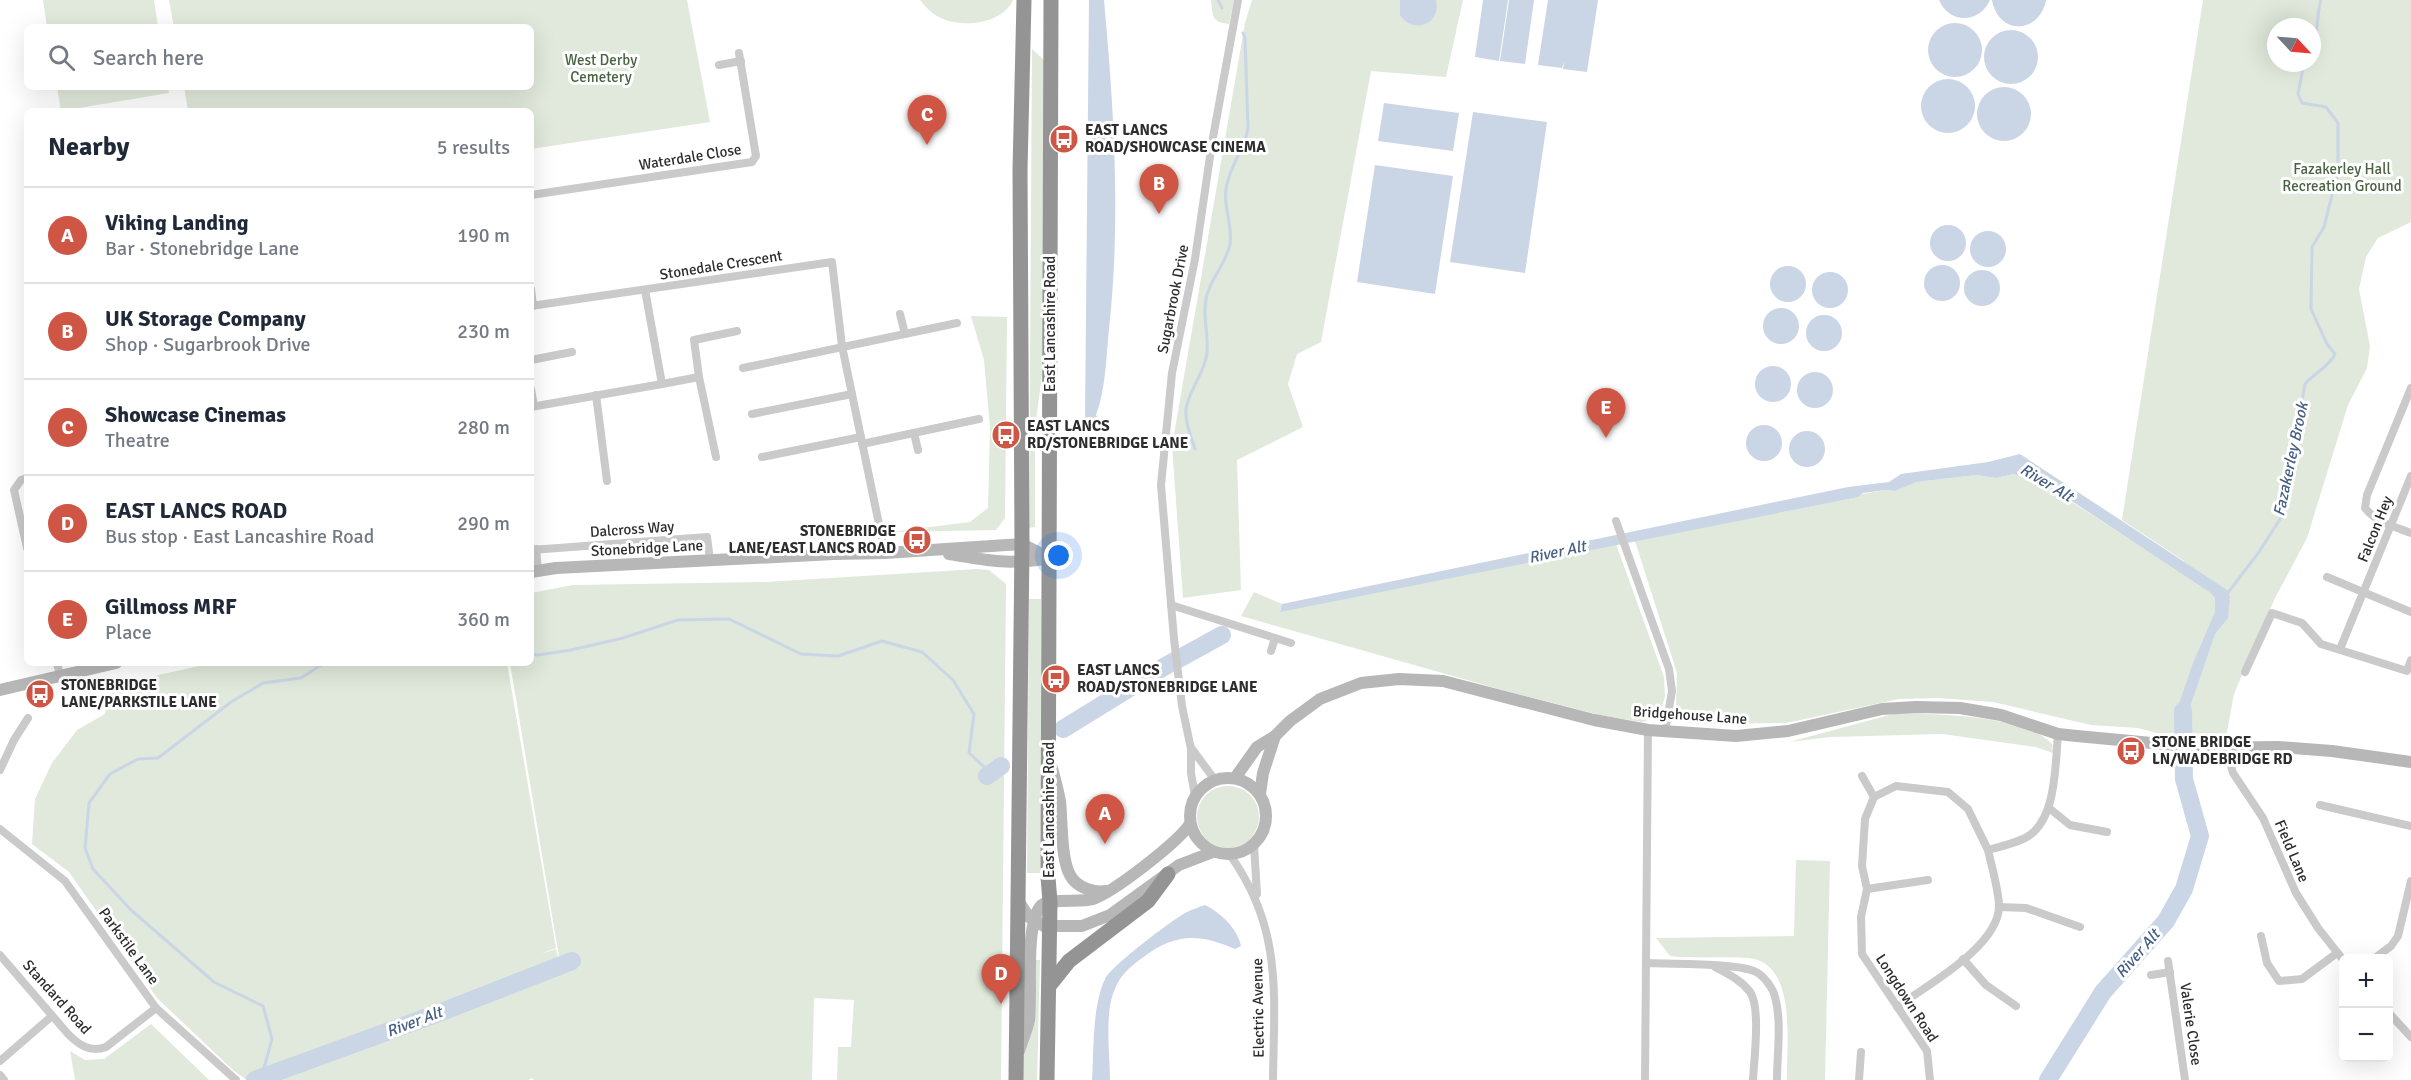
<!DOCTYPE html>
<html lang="en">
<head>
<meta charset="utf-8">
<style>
	body { margin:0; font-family:Signika,sans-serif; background:#f6f6f7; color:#1f2937 }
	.controls { position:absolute; right:18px; bottom:18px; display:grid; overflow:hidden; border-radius:9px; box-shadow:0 6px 24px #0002 }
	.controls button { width:54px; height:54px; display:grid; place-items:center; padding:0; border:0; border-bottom:2px solid #e0e1e3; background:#fff; color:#1f2937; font:30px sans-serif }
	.compass { position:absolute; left:2267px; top:18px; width:54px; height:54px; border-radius:50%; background:#fff; box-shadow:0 6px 24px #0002; rotate:116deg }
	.you { position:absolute; left:1059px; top:556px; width:21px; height:21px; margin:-15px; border:4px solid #fff; border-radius:50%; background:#1a73e8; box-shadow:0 0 0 9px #1a73e833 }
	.badge { display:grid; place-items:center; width:39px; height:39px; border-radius:50%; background:#cf5644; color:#fff; font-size:20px; font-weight:700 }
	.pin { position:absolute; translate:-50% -50px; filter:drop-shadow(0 2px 3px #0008) }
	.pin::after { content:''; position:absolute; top:32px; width:21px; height:18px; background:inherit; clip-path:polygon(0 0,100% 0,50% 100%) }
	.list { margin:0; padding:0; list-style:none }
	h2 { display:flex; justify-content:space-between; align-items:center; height:78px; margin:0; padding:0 24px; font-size:26px }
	h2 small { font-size:20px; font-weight:400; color:#747a83 }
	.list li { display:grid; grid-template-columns:39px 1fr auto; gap:18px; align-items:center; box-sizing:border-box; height:96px; padding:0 24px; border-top:2px solid #e0e1e3 }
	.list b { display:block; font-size:22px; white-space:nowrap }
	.list p { margin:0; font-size:20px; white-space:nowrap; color:#747a83 }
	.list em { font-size:20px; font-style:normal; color:#747a83 }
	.icon { flex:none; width:33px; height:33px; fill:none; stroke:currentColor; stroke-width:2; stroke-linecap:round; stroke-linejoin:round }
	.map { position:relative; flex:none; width:2411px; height:1080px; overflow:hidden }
	.search { position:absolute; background:#fff; box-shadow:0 6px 24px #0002; left:24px; top:24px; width:510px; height:66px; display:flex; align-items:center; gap:15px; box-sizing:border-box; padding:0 21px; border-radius:9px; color:#747a83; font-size:22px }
	.panel { position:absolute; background:#fff; box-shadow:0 6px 24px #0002; left:24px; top:108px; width:510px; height:558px; border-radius:9px }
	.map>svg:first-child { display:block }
</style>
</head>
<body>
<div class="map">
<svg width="2411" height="1080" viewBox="0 0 2411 1080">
	<rect width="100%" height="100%" fill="#fff"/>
	<g fill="#e0e9dc" fill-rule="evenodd">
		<polygon points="43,0 154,0 158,27 47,27"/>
		<polygon points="169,0 687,0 710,122 531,149 531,111 188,111 184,87 531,87 531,27 174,27"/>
		<path d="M920 0H1013C1002 25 959 29 937 16 930 12 925 6 920 0Z"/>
		<path d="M1211 0H1234L1229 24C1211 22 1213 16 1211 0Z"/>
		<polygon points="1252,0 1463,0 1446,77 1371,71 1321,342 1297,354 1288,384 1303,427 1237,460 1241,590 1183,598 1172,446 1245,23"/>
		<path d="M2203 0H2411V222L2378 238 2366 257 2359 289 2370 346 2367 368 2348 405 2307 538 2275 598 2234 694 2226 737H2172L2138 728 2091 725 1993 702 1939 698 1899 699 1786 723 1701 724 1690 723 1676 709 1677 673 1635 541 1859 497 1862 494 1886 490 1895 491 1917 482 1976 475 1996 478 2014 474 2030 480 2036 486 2050 488 2179 571 2184 561 2122 520ZM2276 27H2312V63H2276Z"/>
		<polygon points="1032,49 1045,61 1043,367 1035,428 1035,527 1029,528"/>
		<polygon points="57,87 168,87 169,93 61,111"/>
		<polygon points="971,316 1007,317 1005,518 996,530 891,532 970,522 988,508 990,428 984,360"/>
		<polygon points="1616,544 1664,677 1665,697 1660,712 1651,719 1642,722 1600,715 1499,689 1241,616 1254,592 1282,604 1280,611"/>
		<polygon points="977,569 989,570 1006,584 1001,1080 837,1080 838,1047 851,1047 854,1000 814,998 812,1080 534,1080 532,1078 528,1080 247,1080 234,1071 157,998 69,872 32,844 35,799 52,763 77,730 105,714 108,686 213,663 507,663 556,948 540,954 556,949 561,969 510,663 531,663 531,593 573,585 766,582"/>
		<polygon points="1029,599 1041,599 1042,873 1027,873"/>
		<path d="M1897 713C1934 714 2026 715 2052 744L2053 753 2036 747 1942 734 1831 737 1789 742Z"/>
		<circle cx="1228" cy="817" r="31"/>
		<path d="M1796 860 1830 861 1825 1080H1787C1786 1046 1798 963 1749 958 1723 956 1697 959 1670 956L1656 938 1794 936Z"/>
		<polygon points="1036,960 1040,960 1037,1080 1023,1080 1023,1058 1033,1018"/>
		<polygon points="151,1024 209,1080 75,1080 70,1051 85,1060 104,1059"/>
	</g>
	<g fill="#cad6e6">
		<path d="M1089 0H1104C1114 110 1121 219 1109 329 1106 358 1106 388 1096 415L1099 420 1096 432 1088 426 1085 419Z"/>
		<path d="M1400 0H1436C1442 24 1413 35 1400 15Z"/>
		<polygon points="1483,0 1508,0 1499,61 1475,57"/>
		<polygon points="1509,0 1534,0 1525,64 1500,61"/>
		<polygon points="1548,0 1598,0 1587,72 1563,69 1564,62 1562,68 1538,65"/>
		<path d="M1939 0H1990C1979 24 1949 24 1939 0Z"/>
		<path d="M1992 0H2046V1C2038 35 1998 35 1992 0Z"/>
		<circle cx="1955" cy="50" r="27"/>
		<circle cx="2011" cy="57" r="27"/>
		<circle cx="1948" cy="106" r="27"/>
		<circle cx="2004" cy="114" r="27"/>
		<polygon points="1384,103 1459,113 1453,151 1378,141"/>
		<polygon points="1473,112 1547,122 1525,273 1450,262"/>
		<polygon points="1375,165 1453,176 1435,294 1357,282"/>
		<circle cx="1948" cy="243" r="18"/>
		<circle cx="1988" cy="249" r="18"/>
		<circle cx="1942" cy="283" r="18"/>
		<circle cx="1788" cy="284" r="18"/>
		<circle cx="1982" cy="288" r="18"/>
		<circle cx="1830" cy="290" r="18"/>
		<circle cx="1781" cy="326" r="18"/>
		<circle cx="1824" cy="333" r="18"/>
		<circle cx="1773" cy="384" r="18"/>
		<circle cx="1815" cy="390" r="18"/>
		<circle cx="1764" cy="443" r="18"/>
		<circle cx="1807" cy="449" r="18"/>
		<polygon points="2020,454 2227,590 2230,596 2228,618 2215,634 2187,716 2188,734 2178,734 2175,715 2193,663 2215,612 2215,598 2211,593 2067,498 2050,488 2036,486 2029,480 2014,474 1996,478 1976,475 1917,482 1895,491 1886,490 1863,493 1859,497 1280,612 1282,604 1848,487 1889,482 1901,474 1988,462"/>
		<path d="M1205 905C1220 912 1238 929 1241 946L1235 949C1198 933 1175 933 1142 958 1130 967 1120 975 1115 989 1104 1012 1110 1054 1110 1080H1092C1094 1049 1092 1007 1105 979 1110 967 1173 919 1187 912 1193 909 1199 907 1205 905Z"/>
	</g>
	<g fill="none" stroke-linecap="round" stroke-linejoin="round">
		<g stroke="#cad6e6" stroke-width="3">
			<polyline points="1218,0 1222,8"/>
			<path d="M2312 42C2320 29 2316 14 2321 0"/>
			<path d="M1195 449C1191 436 1185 423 1186 409 1189 389 1205 373 1207 353 1209 331 1200 311 1209 289 1215 273 1227 261 1230 244 1233 225 1223 207 1226 189 1229 167 1244 150 1248 129L1245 38 1243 33"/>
			<path d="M2227 594 2259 552 2282 516 2305 384C2314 373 2329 367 2335 354L2327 344 2311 309 2312 247 2324 227 2338 171V123L2326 107 2302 103 2298 94 2304 63"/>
			<polyline points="531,654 538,655 571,650 623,638 678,620 729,619 801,654 838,656 882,641 922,652 953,680 974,714 969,753 991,773"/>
			<polyline points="250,1080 264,1068 272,1039 263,1006 214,982 131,910 93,869 85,848 89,803 110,774 138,759 158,758 231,702 263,683 301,678 324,663"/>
		</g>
		<g stroke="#cad6e6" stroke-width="18">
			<polyline points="1063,729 1162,668 1222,635"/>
			<polyline points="987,776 1001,766"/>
			<polyline points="255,1080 444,1011 572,961"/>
			<polyline points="2048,1080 2103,992 2166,921 2184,889 2200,836 2184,779 2183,711"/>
		</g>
		<g stroke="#cacaca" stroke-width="8">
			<polyline points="719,65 741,61"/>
			<polyline points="531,195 752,162 756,156 739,53"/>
			<polyline points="531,289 533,306"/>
			<polyline points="531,306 832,262 842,346 885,553"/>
			<polyline points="900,314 905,334"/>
			<polyline points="531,360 572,352"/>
			<polyline points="743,368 957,323"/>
			<polyline points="699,377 716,457"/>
			<polyline points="662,384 699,377 694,340 737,331"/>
			<path d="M2411 388 2367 495 2365 508C2376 522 2395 527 2411 533"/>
			<polyline points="531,389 534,406"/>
			<polyline points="596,395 607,481"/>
			<polyline points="531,407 662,384 645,290"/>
			<polyline points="752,414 852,394"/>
			<polyline points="914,433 918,450"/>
			<polyline points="862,444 979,419"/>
			<polyline points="762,457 861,437"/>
			<polyline points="27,478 21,480 14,490 27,548"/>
			<polyline points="1616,521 1669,669 1672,691 1665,731"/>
			<polyline points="536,549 538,570"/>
			<polyline points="531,550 707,537 710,560"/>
			<polyline points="2327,577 2411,612"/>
			<polyline points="1171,605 1291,643"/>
			<polyline points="2340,649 2411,476"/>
			<polyline points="1271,651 1275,638"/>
			<polyline points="57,663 60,675"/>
			<polyline points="2245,672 2272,613 2302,623 2321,644 2407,671 2411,660"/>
			<polyline points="2226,748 2233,773 2263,818 2296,893 2318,928 2344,961"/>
			<polyline points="1192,749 1215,780"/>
			<polyline points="0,770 14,740 28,718"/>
			<polyline points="1862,776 1874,797"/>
			<polyline points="1195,796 1191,773 1191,749 1182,706 1174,639 1161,485 1172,373 1195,259 1212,143 1238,0"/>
			<polyline points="2320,805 2411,826"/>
			<polyline points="2049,808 2070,825 2107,832"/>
			<polyline points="0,829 65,881 156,1008 236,1080"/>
			<polyline points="1254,845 1257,894"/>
			<path d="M1230 855C1283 929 1274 994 1273 1080"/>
			<polyline points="1867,889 1928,880"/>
			<polyline points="1999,907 2026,908 2080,927"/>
			<polyline points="2261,936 2267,963 2279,981 2302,979 2337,953"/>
			<path d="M0 955 68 1034C79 1045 90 1053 106 1047L156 1008"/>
			<polyline points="2375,958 2391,946 2398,936 2411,881"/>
			<polyline points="1963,959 1986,985 2016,1006"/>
			<polyline points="2168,961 2185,1080"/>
			<path d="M1646 963C1669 964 1739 963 1756 972 1764 976 1773 988 1775 997 1782 1022 1777 1054 1777 1080"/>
			<path d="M1715 967C1728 974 1741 980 1750 992 1761 1007 1754 1060 1753 1080"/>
			<polyline points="2151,975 2170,972"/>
			<path d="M1897 1007C1927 985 2000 946 1999 905 1998 887 1992 868 1988 850 1999 847 2012 844 2023 839 2057 824 2055 766 2058 734"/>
			<polyline points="2388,1012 2411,1037"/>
			<polyline points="0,1061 52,1016"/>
			<polyline points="0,1075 4,1080"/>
			<polyline points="1645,1080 1648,730"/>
			<polyline points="1859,1080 1861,1052"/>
			<polyline points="1930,1080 1927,1051 1862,954 1861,917 1867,889 1862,866 1865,819 1874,797 1896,786 1948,792 1968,809 1988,850"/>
		</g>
		<g stroke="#b7b7b7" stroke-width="12">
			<path d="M949 554C989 561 1009 565 1050 558"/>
			<polyline points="531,572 556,568 834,554 885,553 1022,544 1050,558"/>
			<polyline points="0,690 116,663"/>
			<path d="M1052 768C1055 779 1058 790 1060 801 1062 820 1061 859 1070 875 1076 887 1093 893 1106 891"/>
			<circle cx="1228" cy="816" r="38"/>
			<polyline points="1235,778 1257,747 1275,736 1290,721 1320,699 1361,683 1399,679 1443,681 1594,720 1648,730 1736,736 1788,731 1882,709 1916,707 1960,708 2001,715 2058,734 2077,736 2205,748 2278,747 2332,751 2411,762"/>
			<polyline points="1260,794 1263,773 1275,736"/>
			<polyline points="1017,899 1029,917 1044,926 1082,926 1110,915 1179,865 1213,852"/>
			<path d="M1019 1051C1022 1041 1027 1030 1029 1020 1032 994 1025 926 1040 907 1047 897 1080 903 1093 899 1114 892 1178 842 1190 824"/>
		</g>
		<g stroke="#949494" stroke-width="15">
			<polyline points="1049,986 1069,961 1148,901 1168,874"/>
			<polyline points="1016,1080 1022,544 1020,170 1024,0"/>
			<polyline points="1047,1080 1050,902 1048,877 1051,0"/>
		</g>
	</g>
	<defs>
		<g id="bus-disc" transform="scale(1.5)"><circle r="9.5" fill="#cf5644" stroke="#fff"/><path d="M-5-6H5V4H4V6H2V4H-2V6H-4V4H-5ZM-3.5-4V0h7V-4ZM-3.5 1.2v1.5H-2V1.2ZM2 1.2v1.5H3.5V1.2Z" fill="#fff"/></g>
	</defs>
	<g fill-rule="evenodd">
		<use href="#bus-disc" x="1064" y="139"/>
		<use href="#bus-disc" x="1006" y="435"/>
		<use href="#bus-disc" x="917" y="540"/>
		<use href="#bus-disc" x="1056" y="679"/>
		<use href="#bus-disc" x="40" y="694"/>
		<use href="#bus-disc" x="2131" y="751"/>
	</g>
	<g text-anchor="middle" stroke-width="6" stroke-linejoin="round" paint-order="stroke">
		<g font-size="15" fill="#496340" stroke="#fff">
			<text x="601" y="65">West Derby<tspan x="601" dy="17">Cemetery</tspan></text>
			<text x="2342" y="174">Fazakerley Hall<tspan x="2342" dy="17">Recreation Ground</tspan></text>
		</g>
		<g font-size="15" font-weight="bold" fill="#2d2d2d" stroke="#fff" text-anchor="start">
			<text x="1085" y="135">EAST LANCS<tspan x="1085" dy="17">ROAD/SHOWCASE CINEMA</tspan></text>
			<text x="1027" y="431">EAST LANCS<tspan x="1027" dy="17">RD/STONEBRIDGE LANE</tspan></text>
			<text x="896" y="536" text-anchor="end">STONEBRIDGE<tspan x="896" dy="17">LANE/EAST LANCS ROAD</tspan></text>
			<text x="1077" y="675">EAST LANCS<tspan x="1077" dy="17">ROAD/STONEBRIDGE LANE</tspan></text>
			<text x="61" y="690">STONEBRIDGE<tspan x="61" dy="17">LANE/PARKSTILE LANE</tspan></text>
			<text x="2152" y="747">STONE BRIDGE<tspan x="2152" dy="17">LN/WADEBRIDGE RD</tspan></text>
		</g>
		<g font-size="15" fill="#2d2d2d" stroke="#fff">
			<text transform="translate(690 157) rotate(-9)" y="5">Waterdale Close</text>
			<text transform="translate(721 265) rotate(-9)" y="5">Stonedale Crescent</text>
			<text transform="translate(1173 299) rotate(-79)" y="5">Sugarbrook Drive</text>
			<text transform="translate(1050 324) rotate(-90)" y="5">East Lancashire Road</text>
			<text transform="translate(632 529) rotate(-4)" y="5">Dalcross Way</text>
			<text transform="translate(2375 529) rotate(-68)" y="5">Falcon Hey</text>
			<text transform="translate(647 548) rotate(-3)" y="5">Stonebridge Lane</text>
			<text transform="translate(1690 715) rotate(4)" y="5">Bridgehouse Lane</text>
			<text transform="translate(1049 810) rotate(-90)" y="5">East Lancashire Road</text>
			<text transform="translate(2292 851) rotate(67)" y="5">Field Lane</text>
			<text transform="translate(129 946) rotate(54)" y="5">Parkstile Lane</text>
			<text transform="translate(57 997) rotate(48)" y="5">Standard Road</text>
			<text transform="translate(1907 998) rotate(57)" y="5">Longdown Road</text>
			<text transform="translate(1258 1008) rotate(-91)" y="5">Electric Avenue</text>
			<text transform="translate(2191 1024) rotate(82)" y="5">Valerie Close</text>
		</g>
		<g font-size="16" font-style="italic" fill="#455f84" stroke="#fff">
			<text transform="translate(2290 459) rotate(-78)" y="6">Fazakerley Brook</text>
			<text transform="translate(2047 482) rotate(31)" y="6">River Alt</text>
			<text transform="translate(1557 551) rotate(-12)" y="6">River Alt</text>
			<text transform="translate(2137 953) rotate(-49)" y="6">River Alt</text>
			<text transform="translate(414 1021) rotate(-21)" y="6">River Alt</text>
		</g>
	</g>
</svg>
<div class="controls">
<button>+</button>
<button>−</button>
</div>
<svg class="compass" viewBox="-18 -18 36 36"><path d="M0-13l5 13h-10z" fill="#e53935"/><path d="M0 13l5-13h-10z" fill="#747a83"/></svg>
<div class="you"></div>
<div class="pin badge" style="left:1105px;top:844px">A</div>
<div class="pin badge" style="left:1159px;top:214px">B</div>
<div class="pin badge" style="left:927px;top:145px">C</div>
<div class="pin badge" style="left:1001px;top:1004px">D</div>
<div class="pin badge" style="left:1606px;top:438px">E</div>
<div class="search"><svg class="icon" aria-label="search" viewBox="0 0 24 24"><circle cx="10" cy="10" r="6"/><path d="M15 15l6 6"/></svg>Search here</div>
<section class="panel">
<h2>Nearby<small>5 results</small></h2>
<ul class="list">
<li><span class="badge">A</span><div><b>Viking Landing</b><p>Bar · Stonebridge Lane</p></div><em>190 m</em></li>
<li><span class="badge">B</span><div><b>UK Storage Company</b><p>Shop · Sugarbrook Drive</p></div><em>230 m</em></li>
<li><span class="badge">C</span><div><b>Showcase Cinemas</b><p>Theatre</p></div><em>280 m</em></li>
<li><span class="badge">D</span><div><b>EAST LANCS ROAD</b><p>Bus stop · East Lancashire Road</p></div><em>290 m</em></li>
<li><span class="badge">E</span><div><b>Gillmoss MRF</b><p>Place</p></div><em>360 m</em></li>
</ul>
</section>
</div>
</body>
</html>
